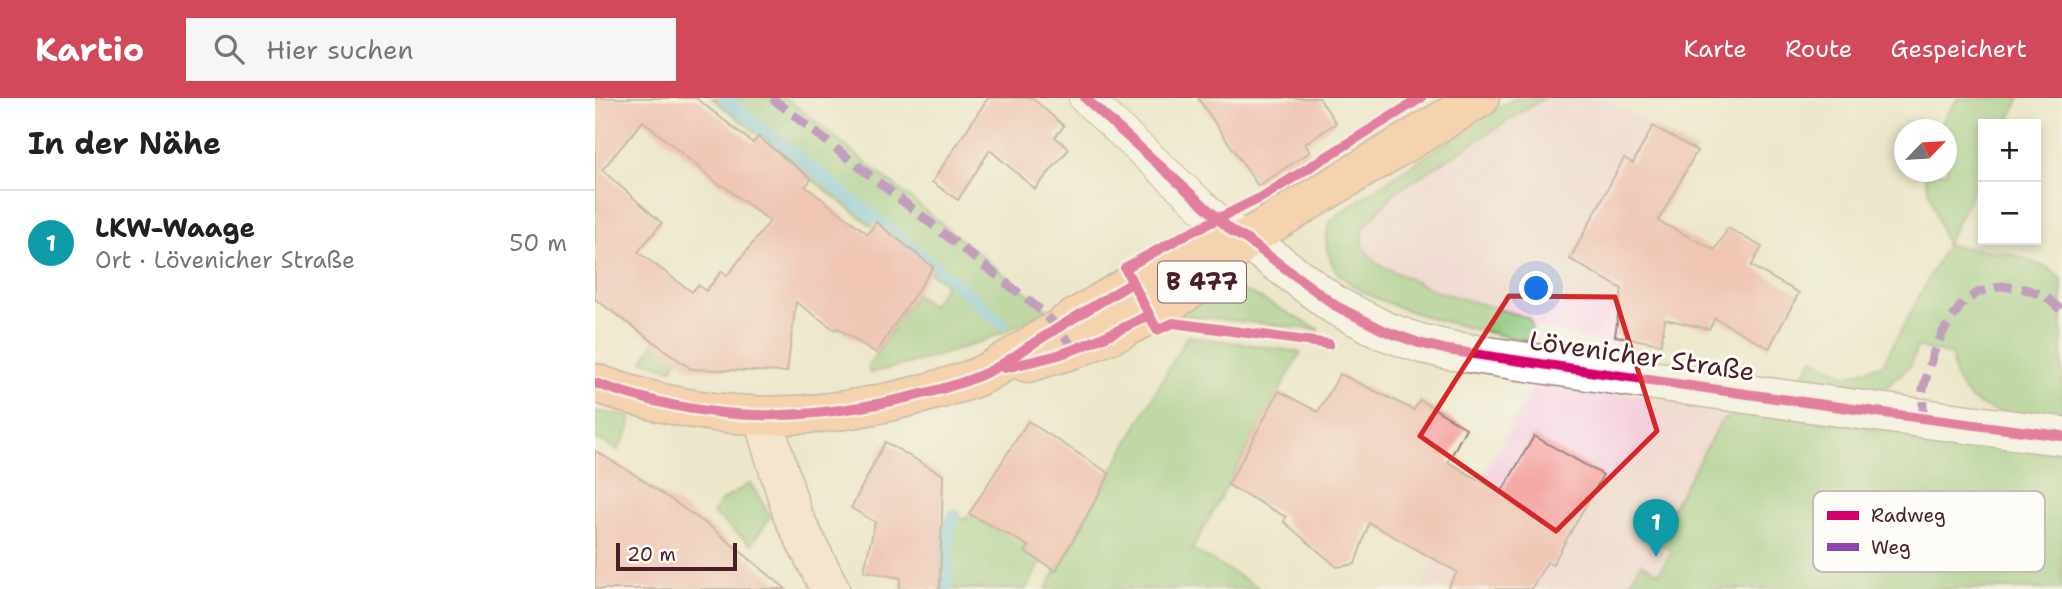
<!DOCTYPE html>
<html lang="de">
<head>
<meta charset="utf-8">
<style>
	body { margin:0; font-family:"Shantell Sans",sans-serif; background:#f6f6f6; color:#202124 }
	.controls { position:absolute; right:21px; top:21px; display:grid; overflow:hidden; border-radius:0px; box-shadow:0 4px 10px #0003 }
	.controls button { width:63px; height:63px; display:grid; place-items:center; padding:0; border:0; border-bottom:2px solid #e0e0e0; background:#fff; color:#202124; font:35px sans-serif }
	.compass { position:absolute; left:1299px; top:21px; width:63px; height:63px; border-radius:50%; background:#fff; box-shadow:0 4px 10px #0003; rotate:65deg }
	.scale { position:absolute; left:21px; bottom:18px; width:121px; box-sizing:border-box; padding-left:7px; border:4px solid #4a1f2b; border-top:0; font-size:19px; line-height:24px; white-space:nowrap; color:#4a1f2b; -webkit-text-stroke:5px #fdfcf7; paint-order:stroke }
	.you { position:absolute; left:942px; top:191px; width:24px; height:24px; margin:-18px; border:5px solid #fff; border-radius:50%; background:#1a73e8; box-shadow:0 0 0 10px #1a73e833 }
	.badge { display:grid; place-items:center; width:46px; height:46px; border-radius:50%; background:#d1495b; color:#fff; font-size:23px; font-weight:700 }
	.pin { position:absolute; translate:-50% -58px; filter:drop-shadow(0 2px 4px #0008) }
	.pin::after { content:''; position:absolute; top:37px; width:24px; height:21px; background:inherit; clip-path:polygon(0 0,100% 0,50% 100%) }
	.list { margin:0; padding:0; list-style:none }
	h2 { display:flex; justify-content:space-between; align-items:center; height:91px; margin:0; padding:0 28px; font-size:30px }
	h2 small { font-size:23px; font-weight:400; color:#757577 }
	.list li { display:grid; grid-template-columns:46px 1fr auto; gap:21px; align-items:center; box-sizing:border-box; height:105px; padding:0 28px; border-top:2px solid #e0e0e0 }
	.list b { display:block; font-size:26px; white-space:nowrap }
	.list p { margin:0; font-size:23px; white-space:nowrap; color:#757577 }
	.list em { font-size:23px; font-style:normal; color:#757577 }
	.icon { flex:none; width:38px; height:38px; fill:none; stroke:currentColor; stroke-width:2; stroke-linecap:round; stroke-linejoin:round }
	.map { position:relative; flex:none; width:1467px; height:491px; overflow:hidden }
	header { display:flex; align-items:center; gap:42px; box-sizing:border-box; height:98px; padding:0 35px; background:#d1495b; color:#fff }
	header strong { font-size:33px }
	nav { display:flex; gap:38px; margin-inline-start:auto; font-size:24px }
	.search { width:490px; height:63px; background:#f6f6f6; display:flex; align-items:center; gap:18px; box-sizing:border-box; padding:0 24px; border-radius:0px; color:#757577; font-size:26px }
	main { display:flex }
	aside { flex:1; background:#fff }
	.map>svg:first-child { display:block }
</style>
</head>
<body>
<header>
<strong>Kartio</strong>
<div class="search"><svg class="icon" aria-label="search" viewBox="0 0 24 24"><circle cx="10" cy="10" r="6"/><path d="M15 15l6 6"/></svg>Hier suchen</div>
<nav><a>Karte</a><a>Route</a><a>Gespeichert</a></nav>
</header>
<main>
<aside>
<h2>In der Nähe<small></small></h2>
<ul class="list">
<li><span class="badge" style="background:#0f9aa8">1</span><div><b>LKW-Waage</b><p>Ort · Lövenicher Straße</p></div><em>50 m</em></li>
</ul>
</aside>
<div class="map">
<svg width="1467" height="491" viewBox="0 0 1467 491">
	<rect width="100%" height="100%" fill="#fdfcf7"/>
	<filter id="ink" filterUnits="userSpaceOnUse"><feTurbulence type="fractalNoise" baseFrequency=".0143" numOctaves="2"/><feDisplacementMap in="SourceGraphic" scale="14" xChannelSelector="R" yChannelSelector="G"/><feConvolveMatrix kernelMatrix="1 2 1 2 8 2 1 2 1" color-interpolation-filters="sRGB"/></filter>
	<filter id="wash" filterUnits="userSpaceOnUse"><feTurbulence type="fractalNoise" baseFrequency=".00686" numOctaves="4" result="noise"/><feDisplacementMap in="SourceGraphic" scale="28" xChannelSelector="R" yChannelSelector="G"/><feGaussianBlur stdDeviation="1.57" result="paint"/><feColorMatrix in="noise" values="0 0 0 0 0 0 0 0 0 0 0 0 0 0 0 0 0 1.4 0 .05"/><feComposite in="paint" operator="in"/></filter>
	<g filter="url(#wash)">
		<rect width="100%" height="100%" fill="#ece7cb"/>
		<g fill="#f4cfdc">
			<polygon points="949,0 1008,0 1102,53 1049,150 1054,196 1027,192 1018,247 937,228 934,220 841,193 782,166 768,148 768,130 799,95"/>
			<polygon points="941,284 1134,310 1143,341 1065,491 825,491"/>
		</g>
		<g fill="#8bc57a" stroke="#6a7252" stroke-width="2">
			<path d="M117 0H191L452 211C398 245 336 261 274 275V267L320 196 336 208 351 187 335 174 338 169 278 129 187 58 189 56Z"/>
			<path d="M919 0H949L799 95 768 131V148L782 166 841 193 934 220 937 228 933 243C886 233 772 210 742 174 736 166 734 159 732 149 730 142 732 130 736 123 740 118 748 113 753 109Z"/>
			<path d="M1363 0H1425L1412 26H1388V74L1351 147 1413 155 1453 170 1467 181V322C1420 316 1358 320 1357 257L1322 249 1316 267 1290 290 1273 295 1205 281 1218 260 1252 278 1288 266 1351 148 1329 76 1330 74H1352V32L1342 31Z"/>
			<polygon points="640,190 657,196 725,232 577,216 616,192"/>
			<polygon points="69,229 93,247 76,271 48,263"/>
			<polygon points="592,238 706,254 597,451 666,491 451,491"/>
			<polygon points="0,313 35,318 35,330 23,352 0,340"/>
			<polygon points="1164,315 1467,354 1467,491 1031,491 1046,465 1064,475 1077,453 1059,442 1127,322 1143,317"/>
			<polygon points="155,385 176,419 156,446 118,416 125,404"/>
			<polygon points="421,400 444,432 430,454 446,464 431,491 345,491 348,432 355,414 370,422 374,416 403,431"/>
		</g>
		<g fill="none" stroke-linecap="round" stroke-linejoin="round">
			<g stroke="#68c1e5" stroke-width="12">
				<polyline points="129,0 340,168 408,226"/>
				<polyline points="352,491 354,434 360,417"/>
			</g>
		</g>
		<g id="blocks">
			<g fill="#f39c9a" fill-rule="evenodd">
				<path d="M0 0H101L158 45 163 39 217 81 210 88 273 136 281 124 338 169 281 255 242 230 240 232 201 204 192 274 96 271 0 201ZM48 23 126 88 127 87 175 123 132 178 127 173 111 193 103 187 97 194 43 154 67 125 7 72Z"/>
				<polygon points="393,0 437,0 469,28 460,39 474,51 440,91 395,52 363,102 337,84"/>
				<polygon points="603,0 724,0 741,25 710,46 715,54 663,88"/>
				<polygon points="1058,28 1102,53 1063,123 1120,152 1133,130 1167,149 1156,168 1204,195 1174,250 1120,220 1114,231 1070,221 1066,246 1020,238 1027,191 975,161 1029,60 1038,65"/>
				<polygon points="745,276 819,312 825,302 871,330 853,364 906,395 939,338 1008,377 957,467 952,464 936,491 852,491 862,474 774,425 760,466 742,469 689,424 691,419 633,387 684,293 723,314"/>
				<polygon points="433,323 515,376 461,473 430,454 434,448 374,416"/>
				<polygon points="290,344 348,377 345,491 304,491 306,480 269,473 280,424 256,410"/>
				<polygon points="0,353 36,374 117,430 191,491 0,491"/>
			</g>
		</g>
	</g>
	<g filter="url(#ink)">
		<use href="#blocks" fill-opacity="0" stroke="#9b837b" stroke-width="2"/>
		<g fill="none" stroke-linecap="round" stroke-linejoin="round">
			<g stroke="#9b837b" stroke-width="34">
				<polyline id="minor" points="490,0 622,122 651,141"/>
			</g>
			<g stroke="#9b837b" stroke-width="41">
				<path id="tertiary" d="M651 141 741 208 790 233 824 245 853 252C1057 283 1262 313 1467 338"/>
			</g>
			<g stroke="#9b837b" stroke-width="41">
				<polyline id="secondary" points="167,318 198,418 235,491"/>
			</g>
			<g stroke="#9b837b" stroke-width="41">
				<g id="primary">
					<polyline points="432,265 479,251 524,233 554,217 609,183 651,141 885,0"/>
					<path d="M0 285C111 325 209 327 323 297 348 290 376 284 398 271 451 240 502 204 557 175 570 168 584 158 599 153 616 148 634 145 651 141"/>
				</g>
			</g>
			<use href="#minor" stroke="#fff" stroke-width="32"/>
			<use href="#tertiary" stroke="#fff" stroke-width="38"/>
			<use href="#secondary" stroke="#fee3d1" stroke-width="38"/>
			<use href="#primary" stroke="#fcba8d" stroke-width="38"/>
			<g stroke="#8e44ad" stroke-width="9" stroke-dasharray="18 9" stroke-linecap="butt">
				<polyline points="177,0 448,214 463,230 479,251"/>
				<polyline points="1328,321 1328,291 1338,256 1348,234 1368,204 1384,194 1407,188 1430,191 1450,198 1467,213"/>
			</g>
			<g stroke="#fdfcf7" stroke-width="15">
				<g id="cycleway">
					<path d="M490 0 638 134 651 141 741 208 790 233 824 245 853 252C1057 283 1262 313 1467 338"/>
					<polyline points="734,246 578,225 562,232 530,170 592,136 667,99 826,0"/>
					<path d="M409 270C427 266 445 262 463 257 494 247 525 232 554 217"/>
					<path d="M0 285C104 322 189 326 297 303 329 296 363 288 393 274 410 266 426 253 442 243 474 223 505 204 537 185"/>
				</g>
			</g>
			<use href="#cycleway" stroke="#d6006c" stroke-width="10"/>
		</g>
	</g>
	<path d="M0 0H1467V491H0ZM914 198 1020 199 1062 333 961 433 825 338Z" fill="#ece7cb" fill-opacity=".55" fill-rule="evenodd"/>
	<path fill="none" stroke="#d62828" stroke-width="5" stroke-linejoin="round" d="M914 198 1020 199 1062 333 961 433 825 338Z"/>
	<g text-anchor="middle" stroke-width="6" stroke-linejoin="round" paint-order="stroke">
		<rect fill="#fdfcf7" stroke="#806168" stroke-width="2" x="563" y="163.5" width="88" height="41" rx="5"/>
		<g font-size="24" font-weight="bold" fill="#4a1f2b">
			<text x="607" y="192">B 477</text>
		</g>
		<g font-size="26" fill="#4a1f2b" stroke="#fdfcf7">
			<text transform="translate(1047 258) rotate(8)" y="9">Lövenicher Straße</text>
		</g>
	</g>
	<rect x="1218" y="393" width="232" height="81" rx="10" fill="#fdfcf7" stroke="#c7baba" stroke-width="2"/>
	<rect x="1232" y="413" width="32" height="9" fill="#d6006c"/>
	<rect x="1232" y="445" width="32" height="8" fill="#8e44ad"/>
	<g font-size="19" fill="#4a1f2b">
		<text x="1276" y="424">Radweg</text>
		<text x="1276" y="456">Weg</text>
	</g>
</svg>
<div class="controls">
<button>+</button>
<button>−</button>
</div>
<svg class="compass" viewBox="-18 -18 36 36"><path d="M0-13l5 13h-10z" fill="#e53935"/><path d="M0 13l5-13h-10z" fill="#757577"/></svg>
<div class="scale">20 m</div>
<div class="you"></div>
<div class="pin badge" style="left:1061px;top:459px;background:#0f9aa8">1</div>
</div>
</main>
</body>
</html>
